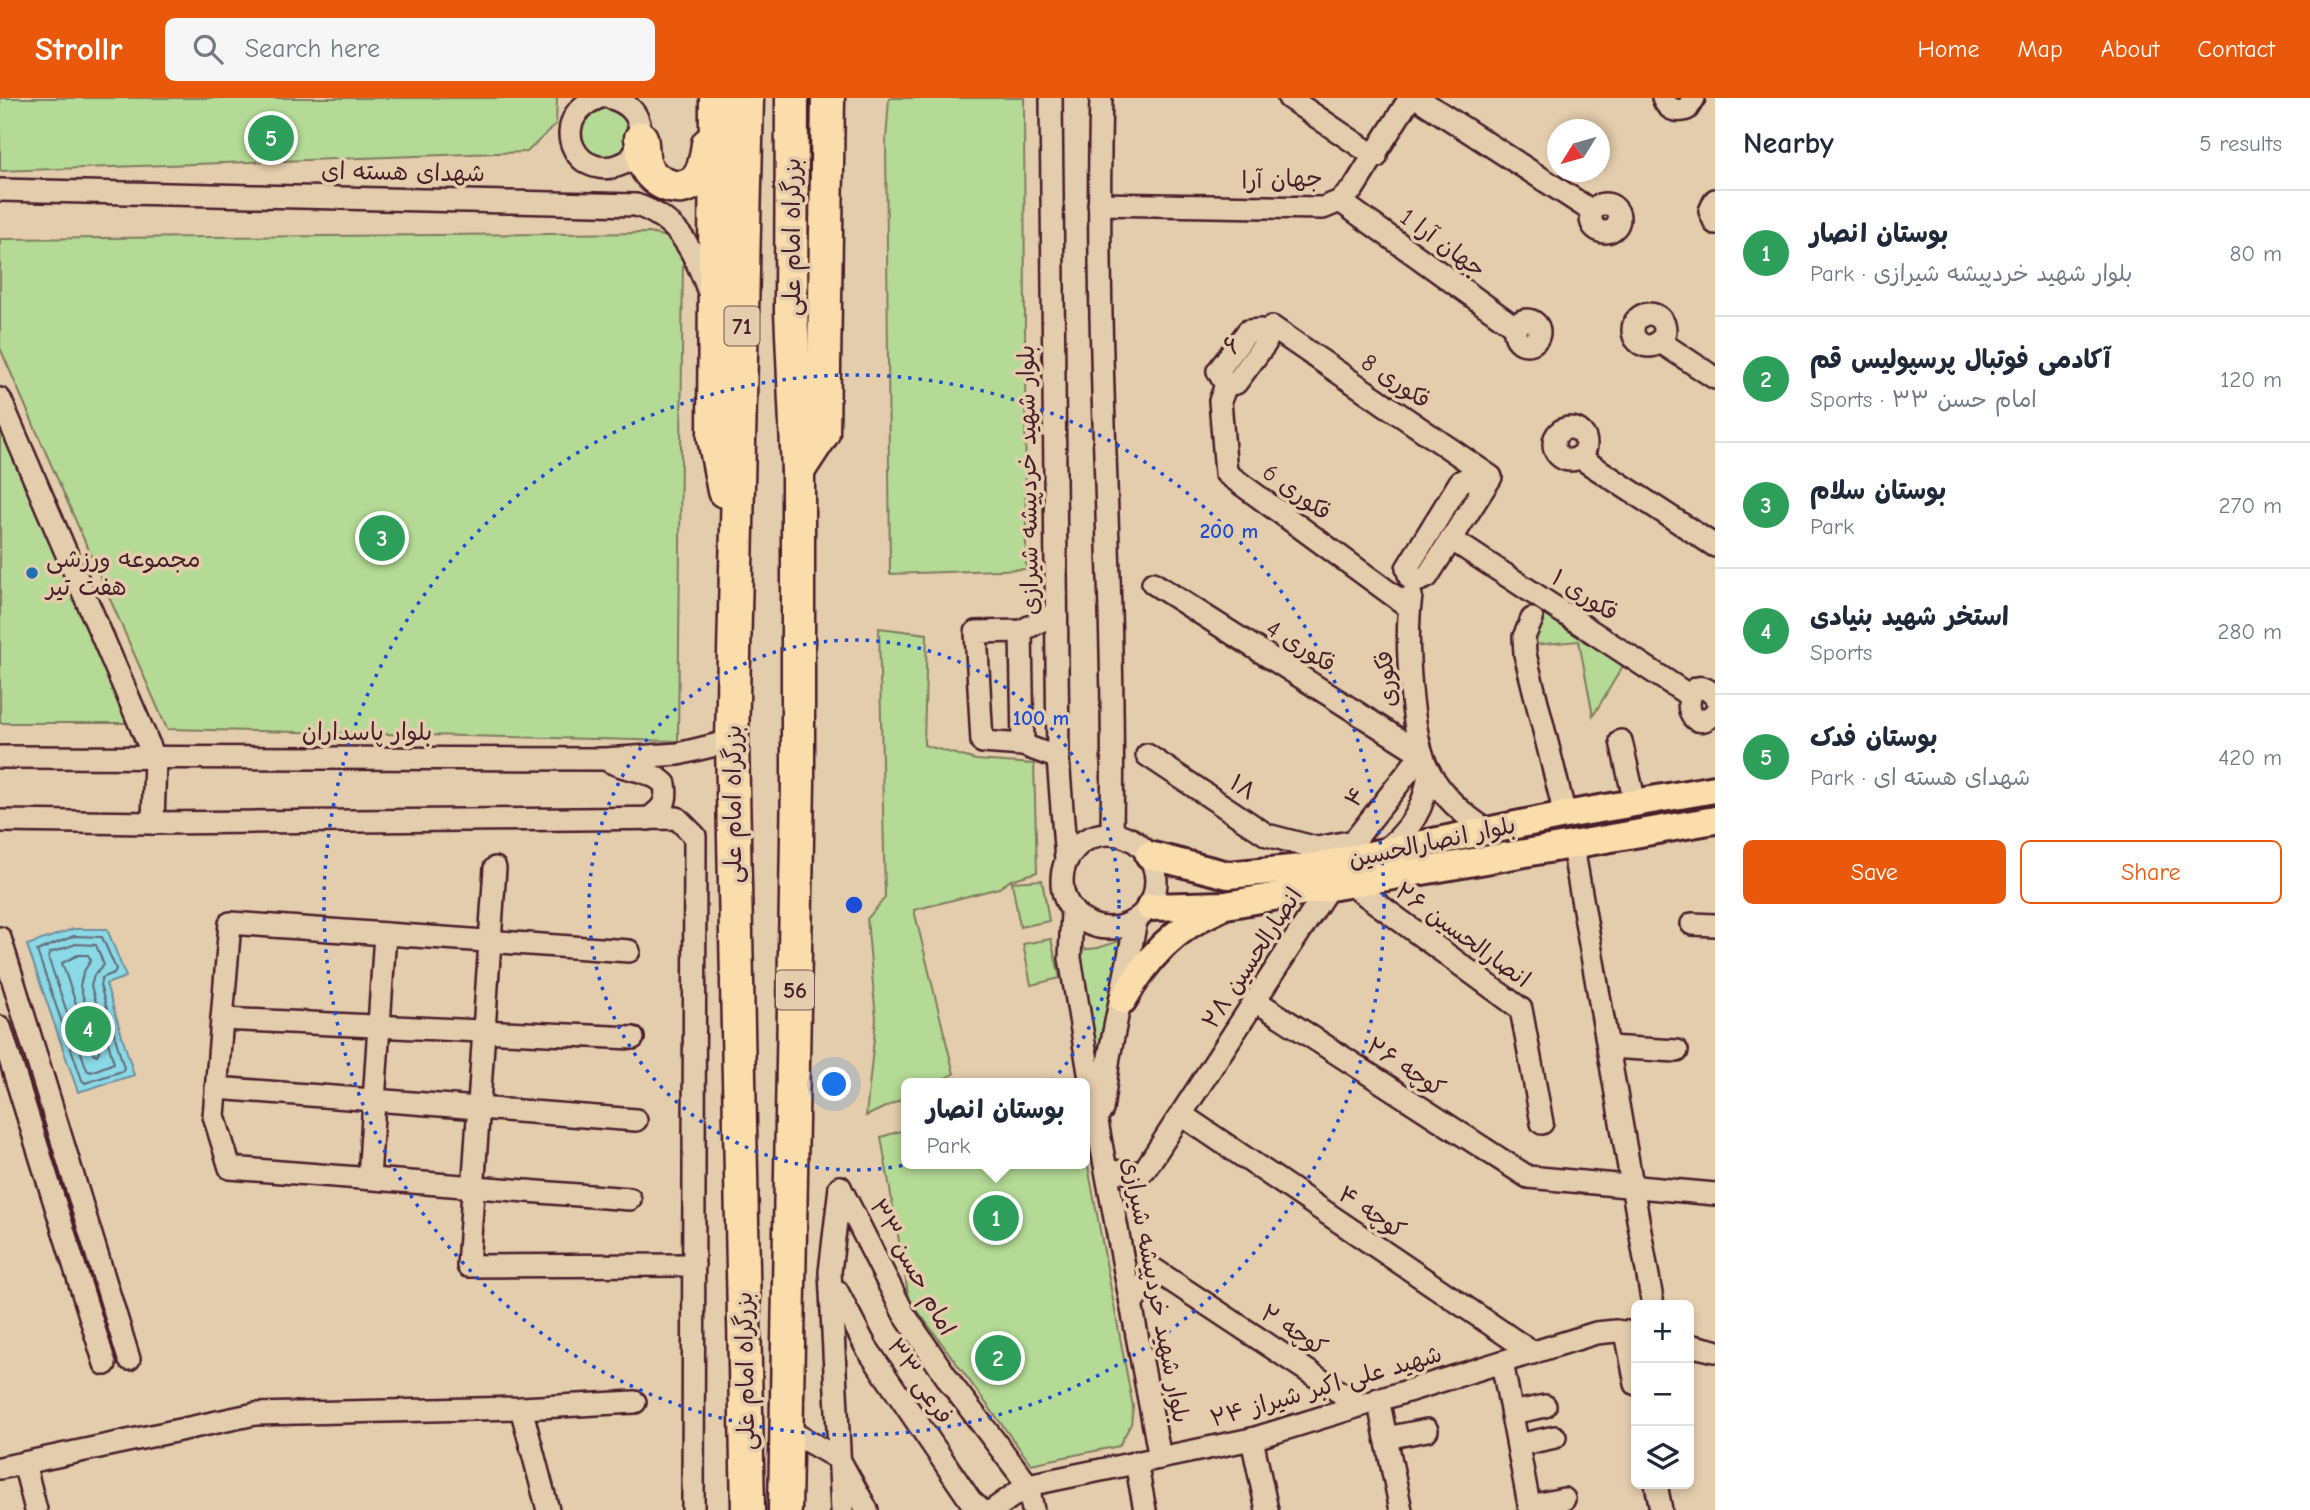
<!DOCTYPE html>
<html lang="en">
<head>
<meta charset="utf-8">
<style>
	body { margin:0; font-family:"Comic Neue","Playpen Sans Arabic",sans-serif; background:#f6f6f7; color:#1f2937 }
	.controls { position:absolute; right:21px; bottom:21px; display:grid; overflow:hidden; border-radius:10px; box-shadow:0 4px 10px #0003 }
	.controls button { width:63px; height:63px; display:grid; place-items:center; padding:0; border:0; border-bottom:2px solid #e0e1e3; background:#fff; color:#1f2937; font:35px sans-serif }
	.compass { position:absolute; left:1547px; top:21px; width:63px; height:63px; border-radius:50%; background:#fff; box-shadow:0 4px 10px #0003; rotate:233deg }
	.you { position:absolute; left:835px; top:987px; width:24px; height:24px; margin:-18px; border:5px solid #fff; border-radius:50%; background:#1a73e8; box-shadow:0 0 0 10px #1a73e833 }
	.badge { display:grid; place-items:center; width:46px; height:46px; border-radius:50%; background:#ea580c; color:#fff; font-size:23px; font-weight:700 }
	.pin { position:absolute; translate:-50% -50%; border:4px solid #fff; box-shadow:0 2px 7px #0006 }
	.popup { position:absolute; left:901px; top:980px; width:189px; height:91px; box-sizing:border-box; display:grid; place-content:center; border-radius:10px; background:#fff; filter:drop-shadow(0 2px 5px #0005); font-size:23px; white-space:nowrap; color:#747a83 }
	.popup b { font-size:26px; color:#1f2937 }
	.popup::after { content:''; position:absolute; left:50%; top:100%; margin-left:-14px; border:14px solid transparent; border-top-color:#fff }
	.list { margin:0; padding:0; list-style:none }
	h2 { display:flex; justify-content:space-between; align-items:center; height:91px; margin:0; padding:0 28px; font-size:30px }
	h2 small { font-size:23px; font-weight:400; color:#747a83 }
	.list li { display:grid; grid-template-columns:46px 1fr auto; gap:21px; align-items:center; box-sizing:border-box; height:126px; padding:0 28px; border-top:2px solid #e0e1e3 }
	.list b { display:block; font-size:26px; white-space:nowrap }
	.list p { margin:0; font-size:23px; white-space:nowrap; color:#747a83 }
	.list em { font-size:23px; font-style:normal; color:#747a83 }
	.actions { display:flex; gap:14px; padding:21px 28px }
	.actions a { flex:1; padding:16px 0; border:2px solid #ea580c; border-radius:10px; text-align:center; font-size:24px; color:#ea580c }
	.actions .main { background:#ea580c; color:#fff }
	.icon { flex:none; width:38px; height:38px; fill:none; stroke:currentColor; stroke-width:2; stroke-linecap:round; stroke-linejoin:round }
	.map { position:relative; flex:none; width:1715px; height:1412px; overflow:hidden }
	header { display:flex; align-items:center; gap:42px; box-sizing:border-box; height:98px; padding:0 35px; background:#ea580c; color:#fff }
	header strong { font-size:33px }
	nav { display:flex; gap:38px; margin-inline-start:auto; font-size:24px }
	.search { width:490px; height:63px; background:#f6f6f7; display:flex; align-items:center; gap:18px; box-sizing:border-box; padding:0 24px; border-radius:10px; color:#747a83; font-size:26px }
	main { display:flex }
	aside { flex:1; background:#fff }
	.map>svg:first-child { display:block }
</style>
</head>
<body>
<header>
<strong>Strollr</strong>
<div class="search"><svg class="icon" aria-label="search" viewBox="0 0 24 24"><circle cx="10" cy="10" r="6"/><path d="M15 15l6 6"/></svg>Search here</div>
<nav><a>Home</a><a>Map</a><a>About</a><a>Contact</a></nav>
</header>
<main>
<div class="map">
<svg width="1715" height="1412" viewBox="0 0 1715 1412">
	<rect width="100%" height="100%" fill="#e4cdad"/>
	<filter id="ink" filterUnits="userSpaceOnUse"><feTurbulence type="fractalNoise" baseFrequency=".0143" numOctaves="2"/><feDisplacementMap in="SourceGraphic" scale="14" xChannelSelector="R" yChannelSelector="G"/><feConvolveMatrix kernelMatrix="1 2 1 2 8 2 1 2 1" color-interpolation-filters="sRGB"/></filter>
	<g filter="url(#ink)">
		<g fill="#b4da95" stroke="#7f7c60" stroke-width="2">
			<polygon points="0,0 557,0 556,26 527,54 0,73"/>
			<polygon points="889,0 1024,0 1026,471 890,476 886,43"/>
			<path d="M604 5 630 17 634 46 612 65 584 56C575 23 575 23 604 5Z"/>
			<polygon points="649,135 668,139 683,159 678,643 167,631 0,250 0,141"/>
			<polygon points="0,326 128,625 0,625"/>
			<polygon points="1542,505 1627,561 1593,618 1579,543 1533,547 1530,524"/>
			<polygon points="879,530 927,536 924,647 976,662 1034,666 1037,774 1011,782 999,790 914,812 954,976 935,985 907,985 907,999 866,1018 876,921 867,821 885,800"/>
			<polygon points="1042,782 1049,823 1020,829 1012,784"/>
			<polygon points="1128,840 1099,957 1093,948 1078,852 1098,850"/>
			<polygon points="1051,841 1060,880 1031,887 1023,846"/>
			<polygon points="907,1031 907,1066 1085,1066 1085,1052 1133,1309 1131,1326 1119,1348 1031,1366 909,1201 881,1039"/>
		</g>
		<polygon fill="#8ad9e7" stroke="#708f9c" stroke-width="2" points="73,831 107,831 126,879 106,886 134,977 78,994 27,847"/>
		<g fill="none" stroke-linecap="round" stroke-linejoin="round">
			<g stroke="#646976" stroke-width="2">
				<polygon points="74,838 102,839 116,871 114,875 102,880 100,887 124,970 122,973 85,985 82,982 37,853"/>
				<polygon points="76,846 96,847 104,867 94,877 91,888 114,965 91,974 87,972 48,859 50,855"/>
				<polygon points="78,857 88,857 91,862 83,875 80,888 99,953 97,957 93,955 62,865"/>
			</g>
			<g stroke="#4a1f2b" stroke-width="26">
				<g id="minor">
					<path d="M598 0C543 21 578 93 630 62 648 37 642 9 611 0"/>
					<polyline points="1051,0 1058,660 1066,762"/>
					<path d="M1101 0C1094 245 1116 490 1112 736"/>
					<polyline points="1289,0 1376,59"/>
					<polyline points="1417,0 1592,113"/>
					<path d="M1663 0C1667 11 1676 15 1687 11L1694 0"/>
					<path d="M0 92 636 107C679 121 694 153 708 192"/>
					<polyline points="1715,102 1710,113 1715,125"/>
					<polyline points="1340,103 1515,229"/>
					<circle cx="1605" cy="120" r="14"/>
					<polyline points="1099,106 1323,110 1340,103 1353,91 1410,0"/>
					<circle cx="1649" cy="232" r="16"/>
					<circle cx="1527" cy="234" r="12"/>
					<polygon points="1261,232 1265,246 1236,285 1226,287 1218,273 1248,233"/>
					<polyline points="1659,243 1715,280"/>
					<polyline points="1265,246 1272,229 1491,379 1427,479 1417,483 1410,480 1407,470 1460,384 1468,380 1475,383 1480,389 1480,396"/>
					<polyline points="1226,287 1220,303 1226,375 1409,509"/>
					<polyline points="0,301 155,661 153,725"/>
					<circle cx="1570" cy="346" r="16"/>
					<polyline points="1579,359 1715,448"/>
					<polyline points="1451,441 1690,598"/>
					<path d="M1411 498C1405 538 1410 640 1430 675 1444 700 1463 717 1487 732"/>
					<polyline points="1056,515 1021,533 976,534 982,644 1023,647 1058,660"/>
					<polyline points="1532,521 1524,539 1525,556 1565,717"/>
					<polyline points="1021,533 1023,647"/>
					<path d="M1715 598C1681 564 1680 647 1715 615"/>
					<polyline points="1621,643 1635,705"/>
					<polyline points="1147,657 1267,737 1317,750 1354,743 1422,656 1153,485"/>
					<polyline points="0,659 605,661 678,656 732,643"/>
					<path d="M609 663C629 673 649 671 665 686 668 705 663 710 648 721"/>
					<polyline points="0,723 153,725 677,720 695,738 693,1412"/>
					<circle cx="1109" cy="783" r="47"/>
					<polyline points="1573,749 1653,1207"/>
					<path d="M1380 755C1409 736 1426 708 1429 673"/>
					<polyline points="495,770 468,1168 694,1167"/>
					<polyline points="1349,785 1521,911 1542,1025"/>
					<polyline points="1072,813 1070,860 1099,1035 1160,1360"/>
					<polyline points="1692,826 1715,827"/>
					<polyline points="0,840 129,1261"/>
					<polyline points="629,853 230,825 214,1018 230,1070 630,1101"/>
					<polyline points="1256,903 1528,1079 1715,1096"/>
					<polyline points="222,921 633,940"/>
					<polyline points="0,929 105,1266"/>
					<polyline points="1608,949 1677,953"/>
					<polyline points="216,990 636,1022"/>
					<polyline points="1102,1012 1109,959 1136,823"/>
					<polyline points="1182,1017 1533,1255"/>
					<polyline points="1107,1073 1141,1075 1146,1070 1329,789"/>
					<polyline points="369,1080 385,836"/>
					<polyline points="840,1089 904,1216 952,1287 1028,1387 1033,1412"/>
					<polyline points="840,1089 830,1174 842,1412"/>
					<polyline points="837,1193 866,1249 970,1402 981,1412"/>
					<polyline points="1133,1204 1155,1172 1359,1307"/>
					<polyline points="1626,1234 1636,1286"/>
					<polyline points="1689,1247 1715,1253"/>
					<polyline points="1502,1264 1530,1412"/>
					<polyline points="1378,1301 1401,1412"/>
					<polyline points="521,1310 548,1412"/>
					<polyline points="1512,1315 1545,1308"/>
					<polyline points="788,1332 839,1361 867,1412"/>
					<polyline points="1386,1340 1427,1332"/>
					<polyline points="1252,1341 1267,1412"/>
					<polyline points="1518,1347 1555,1339"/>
					<polyline points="1136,1364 1145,1412"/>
					<polyline points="24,1365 36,1412"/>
					<polyline points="0,1370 255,1316 521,1310 635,1304"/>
					<polyline points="1656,1386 1661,1412"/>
					<polyline points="1530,1408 1564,1401"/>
					<polyline points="993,1412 1028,1387 1252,1341 1596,1235 1616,1233 1636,1236"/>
				</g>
			</g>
			<g stroke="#4a1f2b" stroke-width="32">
				<g id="major">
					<polyline points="1149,757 1228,777 1311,769 1565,717 1715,691"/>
					<polyline points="1150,809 1226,807 1715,722"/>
					<path d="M1123 902C1147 860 1173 831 1218 811"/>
				</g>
			</g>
			<g stroke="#4a1f2b" stroke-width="37">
				<g id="highway">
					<polyline points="716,0 714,340 724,393"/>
					<polyline points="747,0 732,643 748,1412"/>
					<path d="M641 40C643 48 642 60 645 67 653 85 680 98 696 82 705 73 706 59 708 46"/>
					<polyline points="798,373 823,335 828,0"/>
					<polyline points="785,1412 798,684 798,373 791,213 792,0"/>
				</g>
			</g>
			<use href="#minor" stroke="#e4cdad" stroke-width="21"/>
			<use href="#major" stroke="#fbddab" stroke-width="26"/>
			<use href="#highway" stroke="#fbddab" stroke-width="32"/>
		</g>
	</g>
	<g fill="none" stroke="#1d4ed8" stroke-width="3.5" stroke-dasharray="3.5 7">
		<circle cx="854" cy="807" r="265"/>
		<circle cx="854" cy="807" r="530"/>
	</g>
	<circle fill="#1f6fb2" stroke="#e4cdad" stroke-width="2.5" cx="32" cy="475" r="7"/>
	<g text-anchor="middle" stroke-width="7" stroke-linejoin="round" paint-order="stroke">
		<g fill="#e4cdad" stroke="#785352" stroke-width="2">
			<rect x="724.5" y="208.5" width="35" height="39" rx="5"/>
			<rect x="776" y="872.5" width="38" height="39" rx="5"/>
		</g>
		<g font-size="23" font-weight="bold" fill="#4a1f2b">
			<text x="742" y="236">71</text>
			<text x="795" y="900">56</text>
		</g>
		<g font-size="24" fill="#4a1f2b" stroke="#e4cdad">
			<text transform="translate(403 74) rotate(1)" y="8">شهدای هسته ای</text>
			<text transform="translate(1282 81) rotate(-2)" y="8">جهان آرا</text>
			<text transform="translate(792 139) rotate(-90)" y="8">بزرگراه امام علی</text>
			<text transform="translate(1443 145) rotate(36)" y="8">جهان آرا 1</text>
			<text transform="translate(1232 247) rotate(-54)" y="8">۶</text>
			<text transform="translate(1396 283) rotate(34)" y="8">فکوری 8</text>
			<text transform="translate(1028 382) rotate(-91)" y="8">بلوار شهید خردپیشه شیرازی</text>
			<text transform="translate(1297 394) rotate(36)" y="8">فکوری 6</text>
			<text transform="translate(1585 497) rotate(33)" y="8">فکوری ۱</text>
			<text transform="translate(1301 548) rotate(32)" y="8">فکوری 4</text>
			<text transform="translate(1386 581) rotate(-95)" y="8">فکوری</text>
			<text x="367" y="642">بلوار پاسداران</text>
			<text transform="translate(1243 689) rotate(33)" y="8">۱۸</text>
			<text transform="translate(1355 699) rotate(-52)" y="8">۴</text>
			<text transform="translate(733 706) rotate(-90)" y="8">بزرگراه امام علی</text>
			<text transform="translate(1432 744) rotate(-12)" y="8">بلوار انصارالحسین</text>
			<text transform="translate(1463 837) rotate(36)" y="8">انصارالحسین ۲۶</text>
			<text transform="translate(1252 860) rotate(-57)" y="8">انصارالحسین ۲۸</text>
			<text transform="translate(1406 969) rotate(33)" y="8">کوچه ۲۶</text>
			<text transform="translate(1372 1114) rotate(34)" y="8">کوچه ۴</text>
			<text transform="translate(913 1169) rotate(61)" y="8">امام حسن ۳۳</text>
			<text transform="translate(1156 1192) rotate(79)" y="8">بلوار شهید خردپیشه شیرازی</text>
			<text transform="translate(1294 1232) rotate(33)" y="8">کوچه ۲</text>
			<text transform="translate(745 1273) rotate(-91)" y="8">بزرگراه امام علی</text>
			<text transform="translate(920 1283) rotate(56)" y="8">فرعی ۳۳</text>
			<text transform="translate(1326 1288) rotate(-16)" y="8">شهید علی اکبر شیراز ۲۴</text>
		</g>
		<g font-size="24" fill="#4a1f2b" stroke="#e4cdad" text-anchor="start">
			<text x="46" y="469">مجموعه ورزشی<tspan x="46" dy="28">هفت تیر</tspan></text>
		</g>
	</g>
	<circle cx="854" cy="807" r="10" fill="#1d4ed8" stroke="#e4cdad" stroke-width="3.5"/>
	<g font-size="21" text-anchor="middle" font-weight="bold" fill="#1d4ed8" stroke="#e4cdad" stroke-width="7" stroke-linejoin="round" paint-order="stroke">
		<text x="1229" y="440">200 m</text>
		<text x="1041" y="627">100 m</text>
	</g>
</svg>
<div class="controls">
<button>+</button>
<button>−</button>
<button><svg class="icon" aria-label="layers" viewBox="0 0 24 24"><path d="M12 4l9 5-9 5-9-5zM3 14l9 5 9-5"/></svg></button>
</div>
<svg class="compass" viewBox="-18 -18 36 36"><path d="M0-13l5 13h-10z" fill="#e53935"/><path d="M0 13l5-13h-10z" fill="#747a83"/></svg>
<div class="you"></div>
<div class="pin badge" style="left:996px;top:1120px;background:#2e9e5b">1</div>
<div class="popup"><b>بوستان انصار</b>Park</div>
<div class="pin badge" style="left:998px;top:1260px;background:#2e9e5b">2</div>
<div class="pin badge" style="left:382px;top:440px;background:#2e9e5b">3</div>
<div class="pin badge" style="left:88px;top:931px;background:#2e9e5b">4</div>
<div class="pin badge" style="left:271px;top:40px;background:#2e9e5b">5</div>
</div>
<aside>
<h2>Nearby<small>5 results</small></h2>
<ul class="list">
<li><span class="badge" style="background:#2e9e5b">1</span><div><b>بوستان انصار</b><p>Park · بلوار شهید خردپیشه شیرازی</p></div><em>80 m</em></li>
<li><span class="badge" style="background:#2e9e5b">2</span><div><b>آکادمی فوتبال پرسپولیس قم</b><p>Sports · امام حسن ۳۳</p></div><em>120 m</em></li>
<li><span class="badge" style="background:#2e9e5b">3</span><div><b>بوستان سلام</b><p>Park</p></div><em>270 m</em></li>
<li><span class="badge" style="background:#2e9e5b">4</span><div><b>استخر شهید بنیادی</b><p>Sports</p></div><em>280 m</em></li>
<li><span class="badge" style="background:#2e9e5b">5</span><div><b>بوستان فدک</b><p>Park · شهدای هسته ای</p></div><em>420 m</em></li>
</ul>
<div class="actions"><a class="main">Save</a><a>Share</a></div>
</aside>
</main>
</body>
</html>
